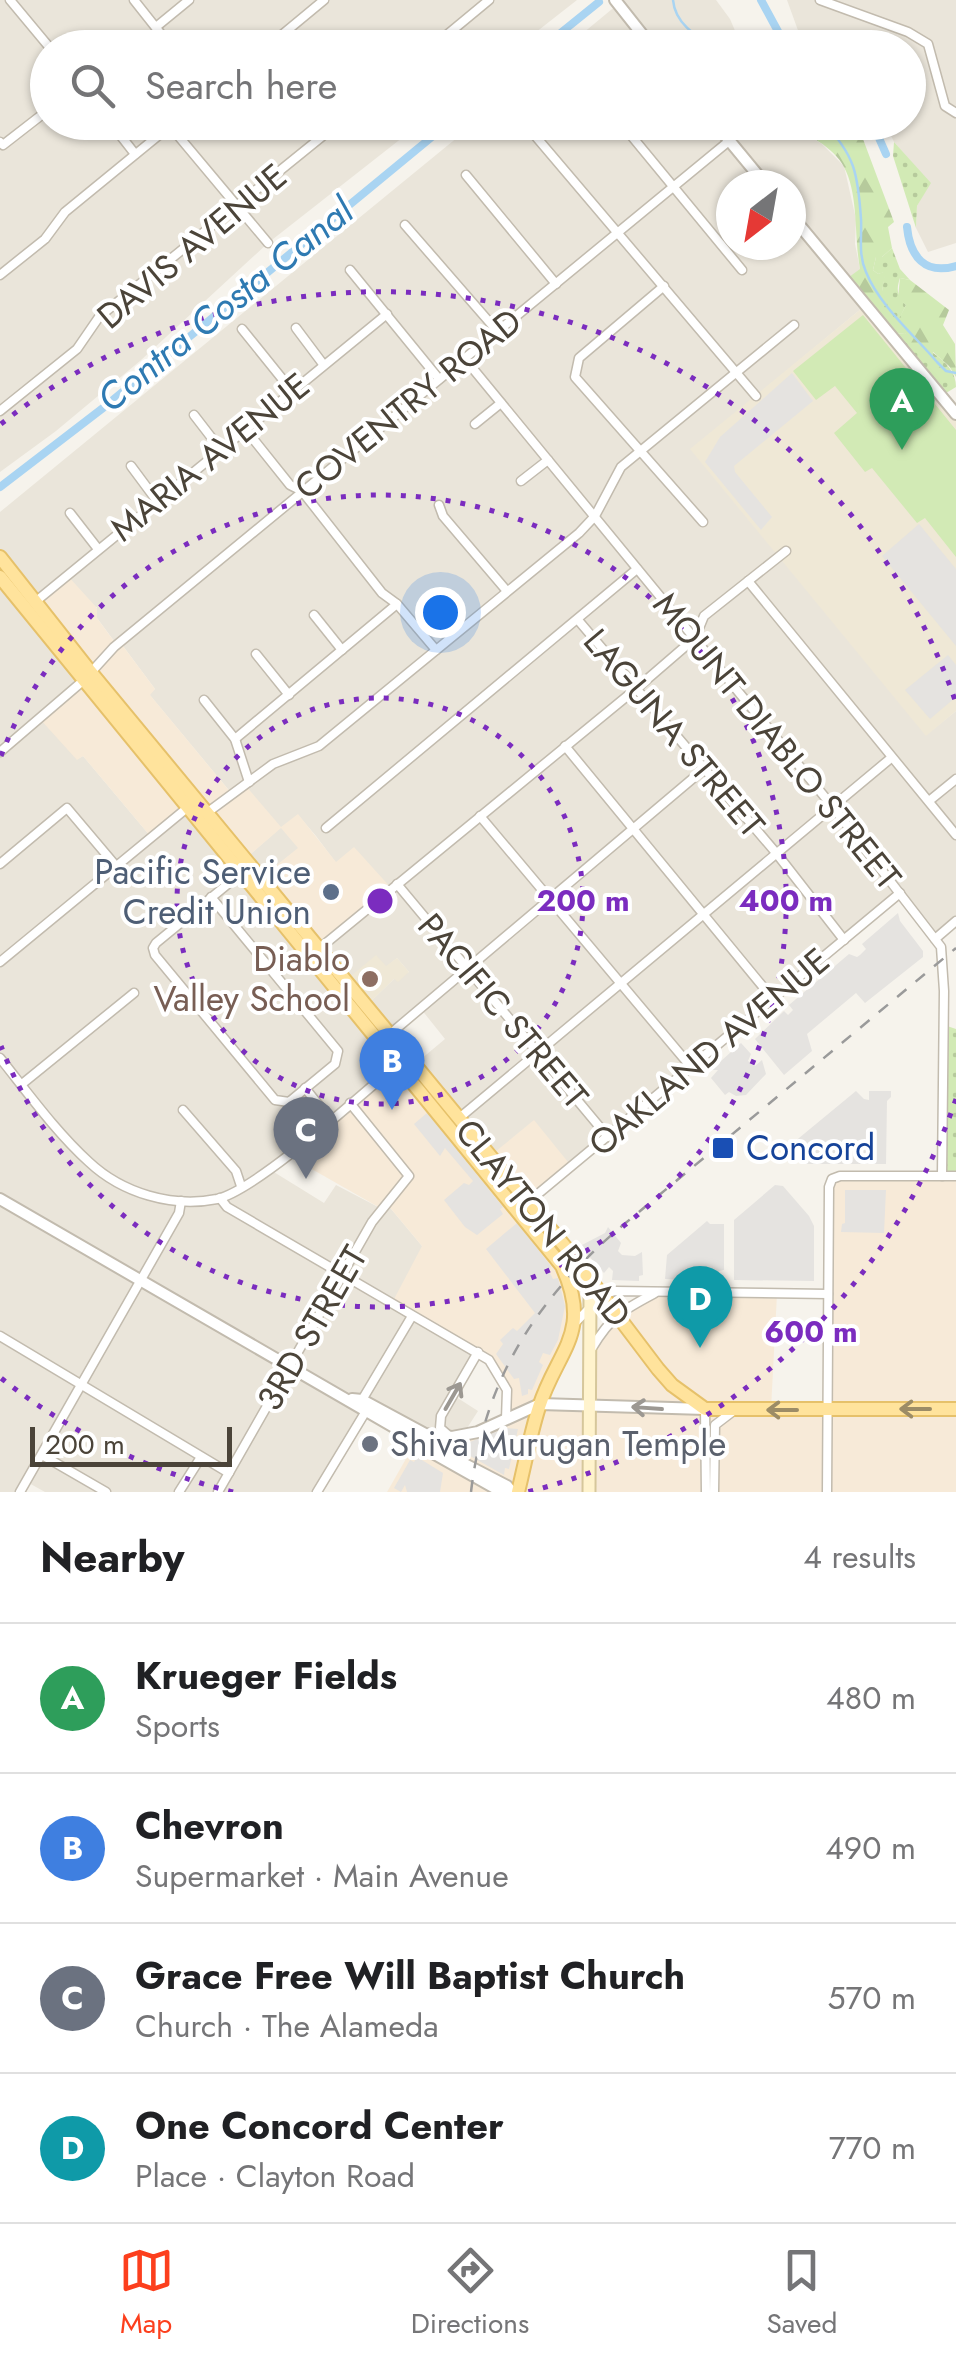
<!DOCTYPE html>
<html lang="en">
<head>
<meta charset="utf-8">
<style>
	body { margin:0; font-family:Jost,sans-serif; background:#f2f2f2; color:#202124 }
	.compass { position:absolute; left:716px; top:170px; width:90px; height:90px; border-radius:50%; background:#fff; box-shadow:0 2px 8px #0004; rotate:211deg }
	.scale { position:absolute; left:30px; bottom:25px; width:202px; box-sizing:border-box; padding-left:10px; border:5px solid #4b4439; border-top:0; font-size:28px; line-height:35px; white-space:nowrap; color:#4b4439; -webkit-text-stroke:8px #fff; paint-order:stroke }
	.you { position:absolute; left:440px; top:612px; width:35px; height:35px; margin:-25px; border:8px solid #fff; border-radius:50%; background:#1a73e8; box-shadow:0 0 0 15px #1a73e833 }
	.badge { display:grid; place-items:center; width:65px; height:65px; border-radius:50%; background:#fc3f1d; color:#fff; font-size:32px; font-weight:700 }
	.pin { position:absolute; translate:-50% -82px; filter:drop-shadow(0 2px 5px #0008) }
	.pin::after { content:''; position:absolute; top:52px; width:35px; height:30px; background:inherit; clip-path:polygon(0 0,100% 0,50% 100%) }
	.list { margin:0; padding:0; list-style:none }
	h2 { display:flex; justify-content:space-between; align-items:center; height:130px; margin:0; padding:0 40px; font-size:42px }
	h2 small { font-size:32px; font-weight:400; color:#757577 }
	.list li { display:grid; grid-template-columns:65px 1fr auto; gap:30px; align-items:center; box-sizing:border-box; height:150px; padding:0 40px; border-top:2px solid #e0e0e0 }
	.list b { display:block; font-size:38px; white-space:nowrap }
	.list p { margin:0; font-size:32px; white-space:nowrap; color:#757577 }
	.list em { font-size:32px; font-style:normal; color:#757577 }
	.icon { flex:none; width:55px; height:55px; fill:none; stroke:currentColor; stroke-width:2; stroke-linecap:round; stroke-linejoin:round }
	.map { position:relative; flex:none; width:956px; height:1492px; overflow:hidden }
	.search { position:absolute; background:#fff; box-shadow:0 2px 8px #0004; left:30px; right:30px; top:30px; height:110px; display:flex; align-items:center; gap:25px; box-sizing:border-box; padding:0 35px; border-radius:55px; color:#757577; font-size:38px }
	.sheet { height:730px; background:#fff }
	nav { display:flex; justify-content:space-around; align-items:center; box-sizing:border-box; height:140px; border-top:2px solid #e0e0e0; background:#fff; font-size:28px; color:#757577 }
	nav a { display:grid; justify-items:center; gap:5px }
	nav .on { color:#fc3f1d }
	.map>svg:first-child { display:block }
</style>
</head>
<body>
<div class="map">
<svg width="956" height="1492" viewBox="0 0 956 1492">
	<defs>
		<pattern id="grass-dots" width="8" height="8" patternUnits="userSpaceOnUse" patternTransform="scale(2.5)"><rect width="8" height="8" fill="#d2eab5"/><path d="M2 2h.1M6 6h.1" fill="none" stroke="#b6ca9c" stroke-width="1.8" stroke-linecap="round"/></pattern>
		<pattern id="forest-firs" width="22" height="20" patternUnits="userSpaceOnUse" patternTransform="scale(2.5)"><rect width="22" height="20" fill="#d2eab5"/><path d="M5 1l3.5 6h-7zM16 11l3.5 6h-7z" fill="#b6ca9c"/></pattern>
	</defs>
	<rect width="100%" height="100%" fill="#f6f3ec"/>
	<g fill="#eae5da" fill-rule="evenodd">
		<polygon points="0,0 577,0 517,47 48,48 48,122 421,123 268,243 140,361 56,431 0,472"/>
		<polygon points="623,0 716,0 730,19 742,47 565,48"/>
		<polygon points="787,0 956,0 956,243 928,252 916,228 917,206 930,183 894,142 885,123 908,122 908,48 804,47"/>
		<path d="M475 123H788L822 144 844 166 856 219 855 244 867 304 756 396 926 735 956 711V921L935 939 901 893 572 1167 490 1156 414 1065 445 1039 421 1009 390 1035 366 1006 394 979 409 972 397 958 386 967 346 980 320 948 336 863 316 836 298 815 299 848 262 877 246 858 280 828 232 794 149 694 155 689 120 642 117 645 97 618V607L35 602 0 557V512ZM731 185H791V245H731Z"/>
		<polygon points="0,577 84,680 78,759 83,756 151,837 187,808 397,1064 269,1169 324,1203 336,1185 382,1209 387,1204 422,1246 478,1352 453,1395 478,1411 462,1436 452,1437 366,1411 317,1492 45,1492 27,1482 20,1492 0,1492"/>
	</g>
	<g fill="#f7ead8">
		<polygon points="67,575 97,608 97,618 116,644 120,642 155,689 150,695 232,794 245,785 281,827 298,814 336,862 354,847 392,889 320,948 262,877 298,848 281,828 246,858 35,602"/>
		<polygon points="84,680 187,808 151,837 83,756 77,760 39,718"/>
		<polygon points="397,1064 562,1266 574,1311 540,1403 589,1403 589,1352 605,1326 655,1293 777,1294 771,1409 827,1410 832,1179 956,1176 956,1492 387,1492 415,1443 425,1434 462,1436 506,1419 509,1396 497,1369 392,1303 422,1246 387,1204 382,1209 287,1155"/>
		<polygon points="534,1120 572,1167 529,1202 490,1156"/>
	</g>
	<g fill="#efe8d6">
		<polygon points="867,304 956,414 956,711 926,736 690,449"/>
		<polygon points="376,955 386,966 397,958 409,972 398,982 394,979 366,1006 346,980"/>
	</g>
	<g fill="url(#grass-dots)">
		<polygon points="894,142 931,183 917,206 916,228 893,156"/>
		<path d="M892 248 900 269 910 280 900 278C896 290 897 296 906 305L892 334 905 333C923 349 956 360 956 387L941 396 872 310 882 291 885 272 878 274 873 270 876 257H882Z"/>
		<polygon points="944,1025 956,1029 956,1176 942,1176"/>
	</g>
	<g fill="url(#forest-firs)">
		<path d="M788 123H857L894 222 888 227 892 248 882 257H876L873 270 878 274 886 271 882 291 891 293V299L883 308 872 310 845 280 860 269C854 238 859 195 844 167 834 147 806 134 788 123Z"/>
		<polygon points="900,278 910,280 949,310 943,325 955,344 956,377 949,366 933,352 931,361 946,371 942,385 927,379 931,362 923,357 923,350 918,345 909,343 905,333 891,334 906,305 898,298"/>
	</g>
	<polygon fill="#d2eab5" points="863,315 956,430 956,557 925,518 917,523 872,468 865,472 834,433 857,413 835,386 816,400 793,371"/>
	<g fill="#e5e3e0">
		<polygon points="792,373 813,401 734,466 735,472 772,517 761,530 705,462 720,437"/>
		<polygon points="919,524 956,569 956,646 882,556"/>
		<polygon points="948,655 956,665 956,697 930,719 905,690"/>
		<polygon points="898,913 900,921 923,951 923,957 865,1003 856,993 807,1034 812,1051 784,1075 755,1039 784,1011 788,1015 793,1010 789,1005 849,954 857,957 860,955 866,949 862,944"/>
		<polygon points="741,1043 751,1054 748,1061 755,1066 762,1060 766,1074 746,1095 736,1096 729,1092 725,1095 711,1078 718,1070 711,1070"/>
		<polygon points="856,1091 864,1099 869,1100 869,1091 891,1091 891,1097 887,1101 886,1164 806,1164 806,1159 815,1146 800,1150 793,1143"/>
		<polygon points="427,1113 503,1207 500,1209 503,1214 477,1235 465,1227 444,1200 464,1183 469,1185 473,1181 445,1148 440,1156 414,1124"/>
		<polygon points="775,1185 783,1186 809,1216 814,1226 814,1281 734,1280 734,1220"/>
		<polygon points="845,1190 886,1190 884,1233 841,1232 842,1224 845,1223"/>
		<polygon points="707,1221 710,1224 724,1224 724,1270 719,1271 719,1281 665,1279 667,1255"/>
		<polygon points="517,1223 551,1266 549,1271 553,1279 558,1278 565,1306 558,1340 550,1355 543,1353 539,1362 543,1365 532,1390 528,1389 528,1394 522,1396 519,1378 514,1379 496,1354 503,1344 500,1340 513,1328 517,1331 535,1313 486,1249"/>
		<polygon points="608,1227 621,1243 618,1251 622,1255 635,1256 642,1252 643,1275 639,1276 639,1281 612,1280 613,1271 609,1267 604,1273 580,1246 605,1233"/>
		<polygon points="506,1428 518,1429 509,1469 505,1468 504,1475 463,1452 462,1445"/>
		<polygon points="417,1457 443,1473 440,1492 407,1492 405,1485 401,1492 394,1488 410,1460 414,1462"/>
	</g>
	<g fill="none" stroke-linecap="round" stroke-linejoin="round">
		<g stroke="#a9d4f2" stroke-width="2.5">
			<path d="M673 0C675 24 696 36 716 48"/>
			<path d="M823 122C855 155 858 174 861 219 862 237 858 254 866 272 879 305 914 335 937 362L946 371 956 373"/>
		</g>
		<g stroke="#a9d4f2" stroke-width="8">
			<polyline points="761,0 787,48"/>
			<polyline points="542,48 599,2"/>
			<polyline points="872,122 886,154"/>
			<path d="M907 227C910 257 925 275 956 266"/>
			<polyline points="0,487 103,408 450,122"/>
		</g>
		<g stroke="#c2bbae" stroke-width="11">
			<g id="minor">
				<polyline points="10,0 50,48"/>
				<polyline points="134,0 172,48"/>
				<polyline points="820,0 908,32 928,44 945,106 956,113"/>
				<polyline points="156,27 189,0"/>
				<polyline points="266,48 324,0"/>
				<polyline points="431,48 489,0"/>
				<polyline points="110,122 135,154"/>
				<polyline points="620,122 742,270"/>
				<polyline points="526,125 756,396"/>
				<polyline points="170,126 268,243"/>
				<polyline points="0,142 3,145 48,110"/>
				<polyline points="466,175 556,284"/>
				<polyline points="405,225 498,332"/>
				<polyline points="350,270 439,379"/>
				<polyline points="0,275 45,239 65,212 175,122"/>
				<polyline points="664,286 579,358 575,377 703,522"/>
				<polyline points="296,328 323,364"/>
				<polyline points="242,329 292,391"/>
				<polyline points="465,359 833,807 941,947 944,991 942,1176"/>
				<polyline points="0,411 77,349 99,317 340,122"/>
				<polyline points="194,415 221,450"/>
				<polyline points="475,424 501,403"/>
				<polyline points="246,430 290,485 302,491 382,593 397,604 436,650"/>
				<polyline points="131,466 157,501"/>
				<polyline points="521,481 548,460"/>
				<polyline points="439,505 443,516 506,590"/>
				<polyline points="70,513 98,549"/>
				<polyline points="748,581 956,835"/>
				<polyline points="35,602 387,314"/>
				<polyline points="314,615 342,650"/>
				<polyline points="578,620 777,854 844,940"/>
				<polyline points="256,654 289,695"/>
				<polyline points="204,700 235,739 249,782"/>
				<polyline points="235,739 397,604"/>
				<polyline points="565,746 773,999"/>
				<polyline points="0,752 84,680 114,647 729,141"/>
				<polyline points="929,801 956,779"/>
				<polyline points="208,812 273,764 319,746 579,533 595,516 621,467 794,325"/>
				<polyline points="480,816 691,1067"/>
				<polyline points="326,828 637,569"/>
				<polyline points="0,864 67,808 116,866"/>
				<polyline points="397,884 608,1137"/>
				<polyline points="211,897 338,1051 335,1064 289,1102 275,1100 155,955 153,948 156,943 240,874"/>
				<polyline points="935,939 956,921"/>
				<polyline points="320,948 637,688 695,638 704,616 786,551"/>
				<polyline points="0,962 187,808"/>
				<polyline points="390,1034 704,769"/>
				<path d="M0 1058C28 1093 56 1132 89 1162 122 1193 172 1208 217 1199 257 1190 363 1093 400 1062"/>
				<polyline points="22,1084 134,993"/>
				<polyline points="305,1088 330,1119"/>
				<polyline points="183,1110 236,1171 241,1186"/>
				<polyline points="458,1119 891,758"/>
				<polyline points="220,1198 227,1207 489,1360 507,1390 506,1419"/>
				<polyline points="527,1203 900,893"/>
				<polyline points="576,1322 602,1295 615,1291 828,1294"/>
				<polyline points="0,1336 229,1473"/>
				<path d="M592 1348C611 1316 623 1310 655 1293"/>
				<polyline points="362,1400 412,1316"/>
				<polyline points="705,1409 706,1492"/>
				<polyline points="448,1435 440,1428 441,1416 478,1352"/>
				<polyline points="42,1455 106,1492"/>
				<polyline points="20,1492 179,1213 181,1201"/>
				<polyline points="179,1492 201,1457"/>
				<polyline points="218,1492 372,1222 409,1176 350,1103"/>
				<polyline points="317,1492 366,1411"/>
				<polyline points="714,1492 715,1425 732,1412"/>
				<polyline points="827,1492 829,1187 832,1179 840,1176 956,1176"/>
			</g>
		</g>
		<g stroke="#c2bbae" stroke-width="14">
			<g id="tertiary">
				<polyline points="615,0 653,48"/>
				<polyline points="714,122 766,185"/>
				<polyline points="791,215 956,414"/>
				<polyline points="0,1199 399,1430 507,1486 512,1492"/>
				<polyline points="352,1399 362,1400 425,1434 452,1437 478,1432 540,1404 705,1409"/>
				<polyline points="415,1443 502,1492"/>
			</g>
		</g>
		<g stroke="#d6c79b" stroke-width="15">
			<polyline id="secondary" points="585,1274 590,1295 589,1492"/>
		</g>
		<g stroke="#e6c16a" stroke-width="16">
			<g id="primary">
				<polyline points="0,557 89,670 567,1249 658,1369 672,1385 705,1409 956,1409"/>
				<path d="M0 577 562 1266C593 1334 557 1350 539 1407 530 1435 525 1464 518 1492"/>
			</g>
		</g>
		<use href="#minor" stroke="#fff" stroke-width="8"/>
		<use href="#tertiary" stroke="#fff" stroke-width="10"/>
		<use href="#secondary" stroke="#fff3cd" stroke-width="11"/>
		<use href="#primary" stroke="#ffe39c" stroke-width="12"/>
		<path stroke="#9a9a9a" stroke-width="2.5" stroke-dasharray="12 12" stroke-linecap="butt" d="M471 1492C484 1381 534 1303 616 1231L956 948"/>
	</g>
	<defs><path id="oneway-shaft" d="M-6 0H5M1.5-3L5.5 0L1.5 3" fill="none" stroke-width="1.6" stroke-linecap="round" stroke-linejoin="round" transform="scale(2.5)"/></defs>
	<g stroke="#9c9892">
		<use href="#oneway-shaft" transform="translate(453 1396) rotate(-60)"/>
		<use href="#oneway-shaft" transform="translate(647 1408) rotate(-176)"/>
	</g>
	<g stroke="#9c8c66">
		<use href="#oneway-shaft" transform="translate(915 1409) rotate(180)"/>
		<use href="#oneway-shaft" transform="translate(782 1410) rotate(180)"/>
	</g>
	<g fill="none" stroke="#7b2cbf" stroke-width="5" stroke-dasharray="5 10">
		<circle cx="380" cy="901" r="203"/>
		<path d="M1 756A406 406 0 1 1 1 1046"/>
		<path d="M956 1099A609 609 0 0 1 527 1492M233 1492A609 609 0 0 1 1 1378M1 424A609 609 0 0 1 956 703"/>
	</g>
	<circle fill="#5c6f8a" stroke="#fff" stroke-width="4" cx="331" cy="892" r="10"/>
	<circle fill="#8d6e63" stroke="#fff" stroke-width="4" cx="370" cy="979" r="10"/>
	<rect fill="#1a4fb4" stroke="#fff" stroke-width="4" x="711" y="1136" width="24" height="24" rx="5"/>
	<circle fill="#6b7280" stroke="#fff" stroke-width="4" cx="370" cy="1444" r="10"/>
	<g text-anchor="middle" stroke-width="8" stroke-linejoin="round" paint-order="stroke">
		<g font-size="35" fill="#4b4439" stroke="#fff">
			<text transform="translate(192 246) rotate(-40)" y="12">DAVIS AVENUE</text>
			<text transform="translate(408 404) rotate(-39)" y="12">COVENTRY ROAD</text>
			<text transform="translate(210 457) rotate(-39)" y="12">MARIA AVENUE</text>
			<text transform="translate(674 733) rotate(50)" y="12">LAGUNA STREET</text>
			<text transform="translate(777 741) rotate(51)" y="12">MOUNT DIABLO STREET</text>
			<text transform="translate(503 1011) rotate(50)" y="12">PACIFIC STREET</text>
			<text transform="translate(709 1052) rotate(-40)" y="12">OAKLAND AVENUE</text>
			<text transform="translate(543 1223) rotate(51)" y="12">CLAYTON ROAD</text>
			<text transform="translate(312 1328) rotate(-60)" y="12">3RD STREET</text>
		</g>
		<g font-size="35" fill="#4e5e75" stroke="#fff" text-anchor="end">
			<text x="311" y="884">Pacific Service<tspan x="311" dy="40">Credit Union</tspan></text>
		</g>
		<g font-size="35" fill="#785e54" stroke="#fff" text-anchor="end">
			<text x="350" y="971">Diablo<tspan x="350" dy="40">Valley School</tspan></text>
		</g>
		<g font-size="35" fill="#164399" stroke="#fff" text-anchor="start">
			<text x="746" y="1160">Concord</text>
		</g>
		<g font-size="35" fill="#5b616d" stroke="#fff" text-anchor="start">
			<text x="390" y="1456">Shiva Murugan Temple</text>
		</g>
		<g font-size="38" font-style="italic" fill="#2e7ab2" stroke="#fff">
			<text transform="translate(225 305) rotate(-39)" y="13">Contra Costa Canal</text>
		</g>
	</g>
	<circle cx="380" cy="901" r="15" fill="#7b2cbf" stroke="#fff" stroke-width="5"/>
	<g font-size="30" text-anchor="middle" font-weight="bold" fill="#7b2cbf" stroke="#fff" stroke-width="8" stroke-linejoin="round" paint-order="stroke">
		<text x="583" y="911">200 m</text>
		<text x="786" y="911">400 m</text>
		<text x="811" y="1342">600 m</text>
	</g>
</svg>
<svg class="compass" viewBox="-18 -18 36 36"><path d="M0-13l5 13h-10z" fill="#e53935"/><path d="M0 13l5-13h-10z" fill="#757577"/></svg>
<div class="scale">200 m</div>
<div class="you"></div>
<div class="pin badge" style="left:902px;top:450px;background:#2e9e5b">A</div>
<div class="pin badge" style="left:392px;top:1110px;background:#3f7fe0">B</div>
<div class="pin badge" style="left:306px;top:1179px;background:#6b7280">C</div>
<div class="pin badge" style="left:700px;top:1348px;background:#0f9aa8">D</div>
<div class="search"><svg class="icon" aria-label="search" viewBox="0 0 24 24"><circle cx="10" cy="10" r="6"/><path d="M15 15l6 6"/></svg>Search here</div>
</div>
<section class="sheet">
<h2>Nearby<small>4 results</small></h2>
<ul class="list">
<li><span class="badge" style="background:#2e9e5b">A</span><div><b>Krueger Fields</b><p>Sports</p></div><em>480 m</em></li>
<li><span class="badge" style="background:#3f7fe0">B</span><div><b>Chevron</b><p>Supermarket · Main Avenue</p></div><em>490 m</em></li>
<li><span class="badge" style="background:#6b7280">C</span><div><b>Grace Free Will Baptist Church</b><p>Church · The Alameda</p></div><em>570 m</em></li>
<li><span class="badge" style="background:#0f9aa8">D</span><div><b>One Concord Center</b><p>Place · Clayton Road</p></div><em>770 m</em></li>
</ul>
</section>
<nav>
<a class="on"><svg class="icon" aria-label="map" viewBox="0 0 24 24"><path d="M3 6l6-2 6 2 6-2v14l-6 2-6-2-6 2zM9 4v14M15 6v14"/></svg>Map</a>
<a><svg class="icon" aria-label="directions" viewBox="0 0 24 24"><path d="M12 3l9 9-9 9-9-9zM9 14v-3h6M13 9l2 2-2 2"/></svg>Directions</a>
<a><svg class="icon" aria-label="saved" viewBox="0 0 24 24"><path d="M7 4h10v16l-5-4-5 4z"/></svg>Saved</a>
</nav>
</body>
</html>
